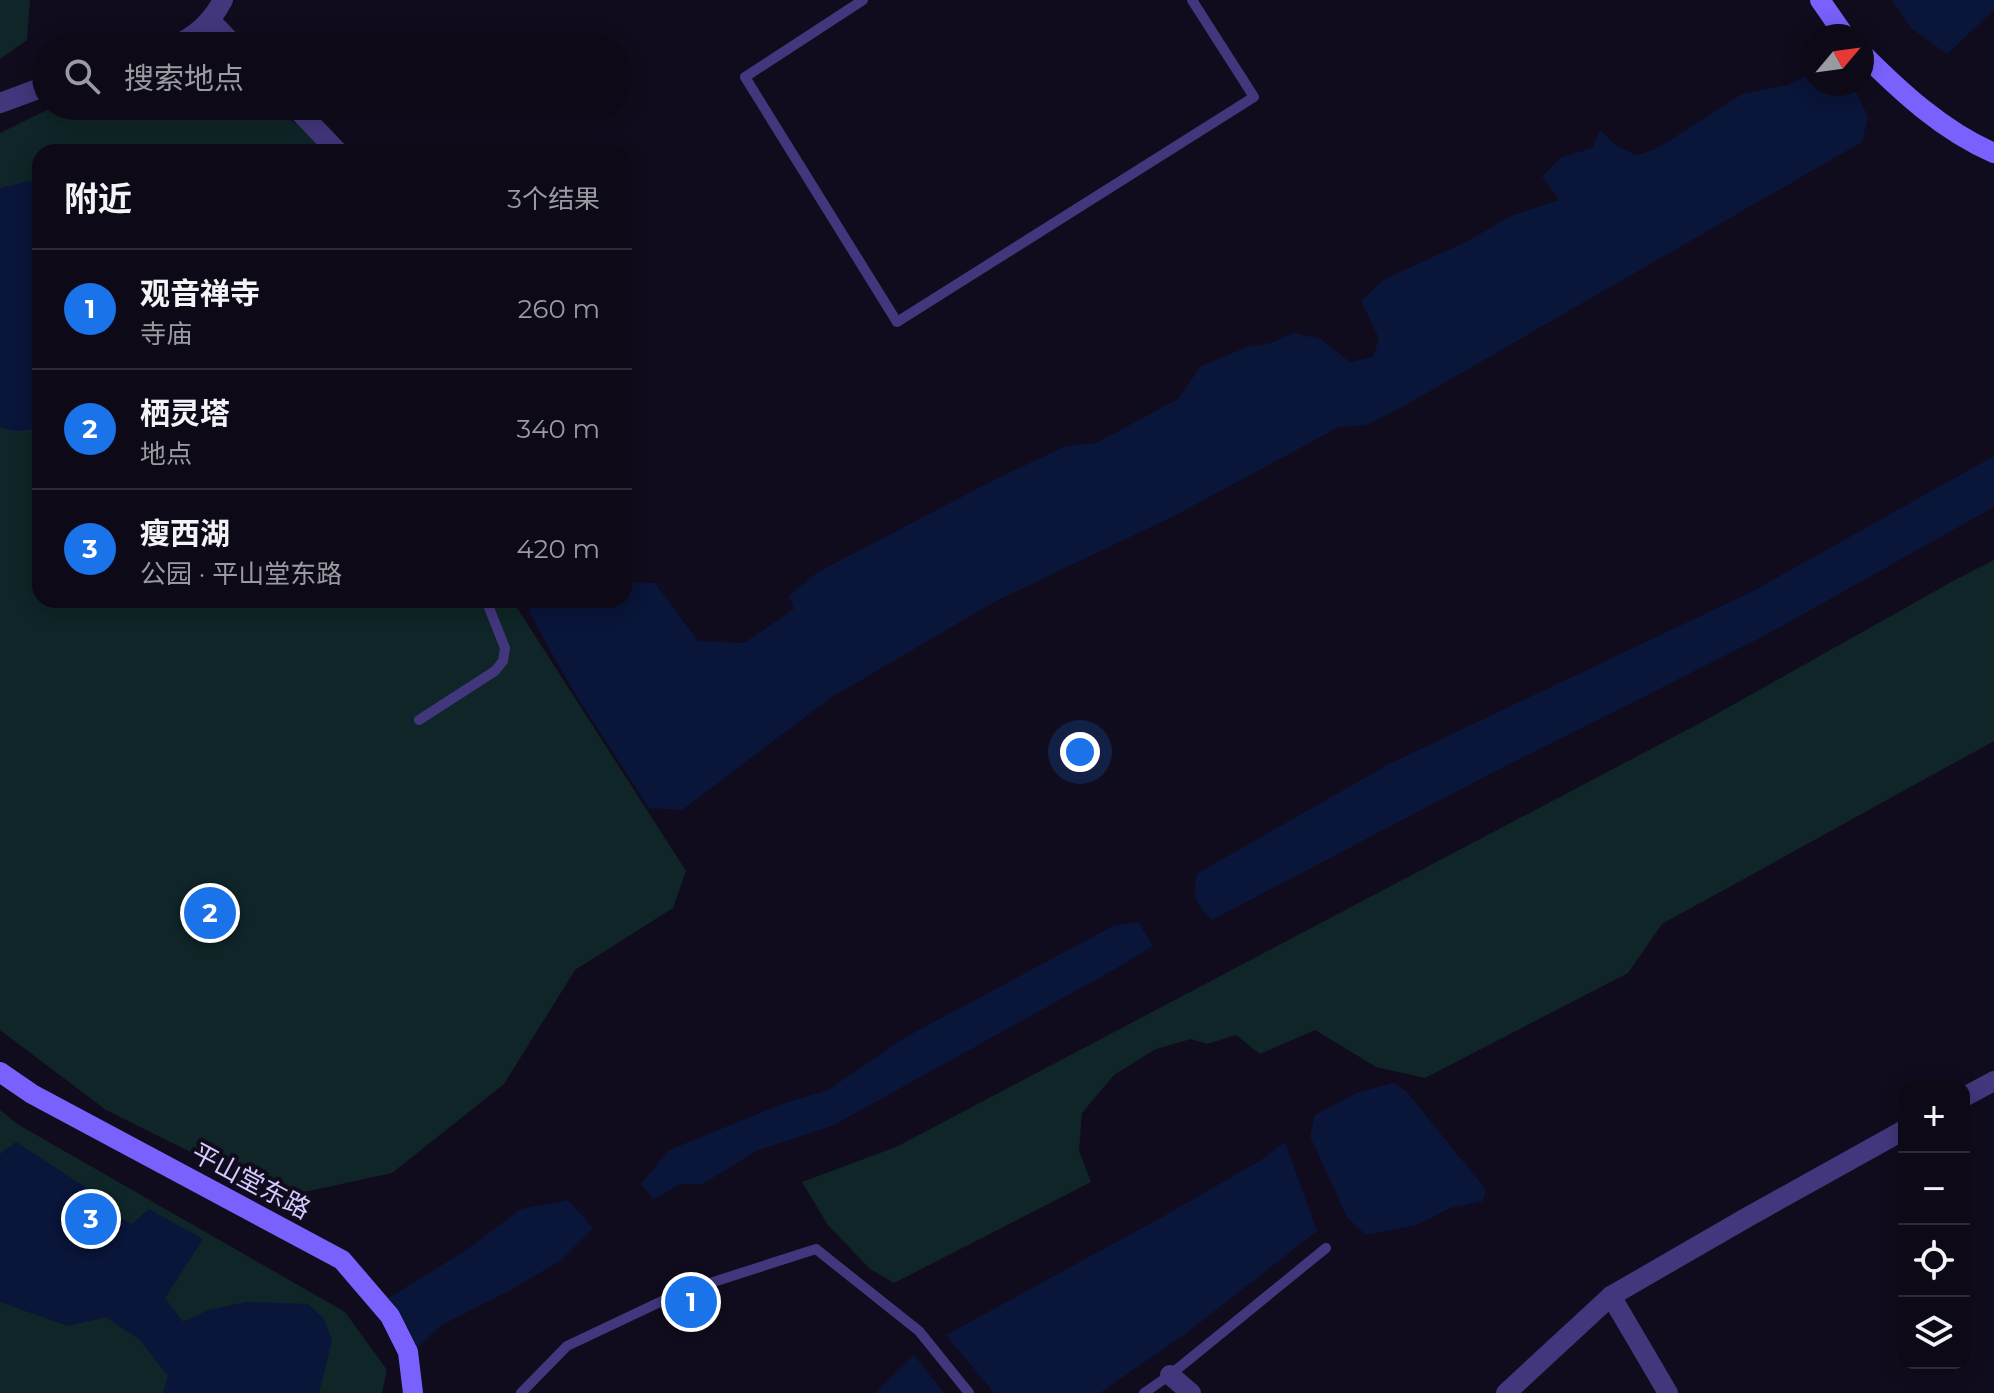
<!DOCTYPE html>
<html lang="zh">
<head>
<meta charset="utf-8">
<style>
	body { margin:0; font-family:Montserrat,"Noto Sans SC",sans-serif; background:#16121f; color:#f1f3f6 }
	.controls { position:absolute; right:24px; bottom:24px; display:grid; overflow:hidden; border-radius:16px; box-shadow:0 4px 20px #0003 }
	.controls button { width:72px; height:72px; display:grid; place-items:center; padding:0; border:0; border-bottom:2px solid #2d2a35; background:#0d0916; color:#f1f3f6; font:40px sans-serif }
	.compass { position:absolute; left:1802px; top:24px; width:72px; height:72px; border-radius:50%; background:#0d0916; box-shadow:0 4px 20px #0003; rotate:61deg }
	.you { position:absolute; left:1080px; top:752px; width:28px; height:28px; margin:-20px; border:6px solid #fff; border-radius:50%; background:#1a73e8; box-shadow:0 0 0 12px #1a73e833 }
	.badge { display:grid; place-items:center; width:52px; height:52px; border-radius:50%; background:#1a73e8; color:#fff; font-size:26px; font-weight:700 }
	.pin { position:absolute; translate:-50% -50%; border:4px solid #fff; box-shadow:0 2px 8px #0006 }
	.list { margin:0; padding:0; list-style:none }
	h2 { display:flex; justify-content:space-between; align-items:center; height:104px; margin:0; padding:0 32px; font-size:34px }
	h2 small { font-size:26px; font-weight:400; color:#9a9aa1 }
	.list li { display:grid; grid-template-columns:52px 1fr auto; gap:24px; align-items:center; box-sizing:border-box; height:120px; padding:0 32px; border-top:2px solid #2d2a35 }
	.list b { display:block; font-size:30px; white-space:nowrap }
	.list p { margin:0; font-size:26px; white-space:nowrap; color:#9a9aa1 }
	.list em { font-size:26px; font-style:normal; color:#9a9aa1 }
	.icon { flex:none; width:44px; height:44px; fill:none; stroke:currentColor; stroke-width:2; stroke-linecap:round; stroke-linejoin:round }
	.map { position:relative; flex:none; width:1994px; height:1393px; overflow:hidden }
	.search { position:absolute; background:#0d0916; box-shadow:0 4px 20px #0003; left:32px; top:32px; width:600px; height:88px; display:flex; align-items:center; gap:20px; box-sizing:border-box; padding:0 28px; border-radius:44px; color:#9a9aa1; font-size:30px }
	.panel { position:absolute; background:#0d0916; box-shadow:0 4px 20px #0003; left:32px; top:144px; width:600px; height:464px; border-radius:24px }
	.map>svg:first-child { display:block }
</style>
</head>
<body>
<div class="map">
<svg width="1994" height="1393" viewBox="0 0 1994 1393">
	<rect width="100%" height="100%" fill="#110c1d"/>
	<g fill="#0f2527">
		<polygon points="0,0 30,0 27,40 0,59"/>
		<polygon points="55,106 203,106 207,109 230,106 268,106 342,152 40,152 40,600 512,600 686,871 673,908 575,970 504,1084 392,1173 281,1197 106,1110 0,1030 0,133"/>
		<polygon points="1994,560 1994,741 1662,924 1628,973 1425,1078 1376,1067 1315,1030 1260,1054 1236,1035 1207,1044 1191,1039 1156,1049 1114,1075 1082,1113 1079,1151 1091,1182 894,1283 870,1269 828,1225 802,1182 896,1147 1704,721 1953,581"/>
		<polygon points="0,1110 19,1125 345,1312 387,1370 382,1393 0,1393"/>
	</g>
	<g fill="#091539">
		<polygon points="1892,0 1994,0 1994,10 1947,54 1912,29"/>
		<polygon points="1814,72 1814,84 1852,84 1868,117 1862,142 1397,410 1366,425 1339,427 1174,516 994,602 829,699 682,810 649,808 572,689 529,612 532,600 624,600 624,582 655,583 698,641 744,643 794,609 789,596 818,572 994,480 1066,446 1096,443 1178,399 1201,366 1247,347 1271,343 1293,333 1321,339 1350,362 1373,357 1379,339 1361,301 1383,280 1472,239 1510,216 1559,200 1542,177 1560,158 1592,148 1600,130 1617,146 1636,155 1656,149 1742,94 1788,85"/>
		<path d="M40 179V427C25 432 15 432 0 427V188Z"/>
		<path d="M1994 456V507L1764 636 1490 774 1212 920C1195 903 1191 895 1198 873L1391 763 1753 591Z"/>
		<polygon points="1138,922 1153,946 1110,972 832,1126 756,1151 703,1184 680,1184 654,1200 641,1184 669,1150 785,1103 828,1090 904,1038 1113,926"/>
		<polygon points="1394,1083 1407,1092 1486,1190 1483,1201 1450,1208 1417,1225 1366,1235 1347,1217 1310,1136 1315,1115 1358,1092"/>
		<polygon points="16,1142 96,1194 92,1204 132,1224 149,1209 203,1239 165,1298 183,1322 208,1310 247,1302 308,1304 324,1319 332,1340 319,1393 163,1393 168,1376 140,1340 106,1317 68,1326 0,1302 0,1154"/>
		<polygon points="1285,1142 1317,1231 1189,1331 1100,1393 994,1393 946,1335 1164,1216 1261,1160"/>
		<polygon points="568,1200 593,1228 561,1260 511,1290 440,1326 414,1351 385,1300 465,1251 521,1209"/>
		<polygon points="914,1355 944,1393 875,1393"/>
	</g>
	<g fill="none" stroke-linecap="round" stroke-linejoin="round">
		<g stroke="#42377c" stroke-width="10">
			<polyline points="863,0 745,77 897,322 1254,97 1192,0"/>
			<polyline points="419,720 495,671 503,661 505,648 486,600"/>
			<polyline points="521,1393 567,1346 679,1293 816,1249 919,1331 969,1393"/>
			<polyline points="1144,1393 1170,1375 1326,1248"/>
		</g>
		<g stroke="#42377c" stroke-width="20">
			<polyline points="210,20 235,46"/>
			<path d="M172 46C196 37 211 22 223 0"/>
			<polyline points="0,103 46,86"/>
			<polyline points="294,106 338,152"/>
			<polyline points="1964,1097 1994,1081"/>
			<polyline points="1611,1296 1668,1393"/>
			<polyline points="1170,1375 1191,1393"/>
			<polyline points="1506,1393 1611,1296 1746,1218 1904,1130"/>
		</g>
		<g stroke="#7861fd" stroke-width="20">
			<polyline points="1820,0 1845,36"/>
			<path d="M1862 53C1901 92 1943 131 1994 153"/>
			<polyline points="0,1072 32,1094 342,1260 390,1316 408,1352 413,1393"/>
		</g>
	</g>
	<g text-anchor="middle" stroke-width="8" stroke-linejoin="round" paint-order="stroke">
		<g font-size="26" fill="#d5c9fe" stroke="#110c1d">
			<text transform="translate(251 1181) rotate(28)" y="9">平山堂东路</text>
		</g>
	</g>
</svg>
<div class="controls">
<button>+</button>
<button>−</button>
<button><svg class="icon" aria-label="locate" viewBox="0 0 24 24"><circle cx="12" cy="12" r="6"/><path d="M12 2v4M12 18v4M2 12h4M18 12h4"/></svg></button>
<button><svg class="icon" aria-label="layers" viewBox="0 0 24 24"><path d="M12 4l9 5-9 5-9-5zM3 14l9 5 9-5"/></svg></button>
</div>
<svg class="compass" viewBox="-18 -18 36 36"><path d="M0-13l5 13h-10z" fill="#e53935"/><path d="M0 13l5-13h-10z" fill="#9a9aa1"/></svg>
<div class="you"></div>
<div class="pin badge" style="left:691px;top:1302px">1</div>
<div class="pin badge" style="left:210px;top:913px">2</div>
<div class="pin badge" style="left:91px;top:1219px">3</div>
<div class="search"><svg class="icon" aria-label="search" viewBox="0 0 24 24"><circle cx="10" cy="10" r="6"/><path d="M15 15l6 6"/></svg>搜索地点</div>
<section class="panel">
<h2>附近<small>3个结果</small></h2>
<ul class="list">
<li><span class="badge">1</span><div><b>观音禅寺</b><p>寺庙</p></div><em>260 m</em></li>
<li><span class="badge">2</span><div><b>栖灵塔</b><p>地点</p></div><em>340 m</em></li>
<li><span class="badge">3</span><div><b>瘦西湖</b><p>公园 · 平山堂东路</p></div><em>420 m</em></li>
</ul>
</section>
</div>
</body>
</html>
